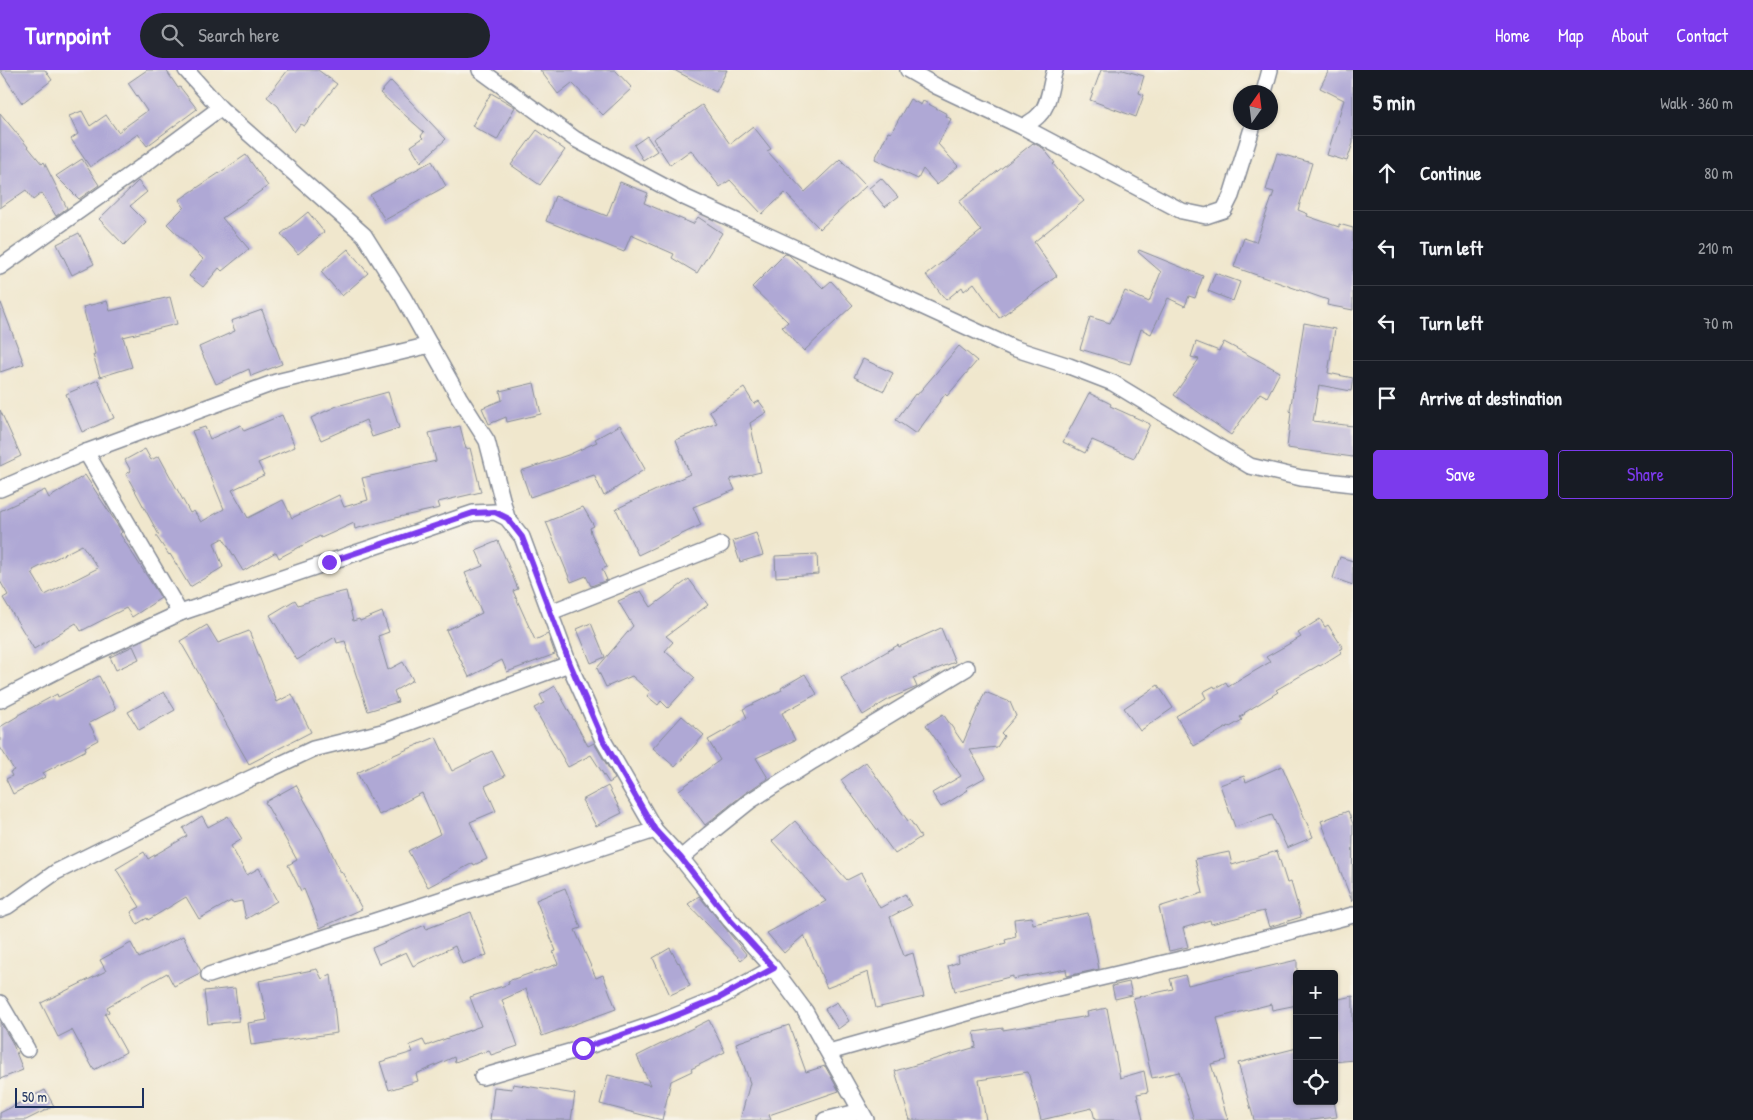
<!DOCTYPE html>
<html lang="en">
<head>
<meta charset="utf-8">
<style>
	body { margin:0; font-family:"Patrick Hand",sans-serif; background:#20242c; color:#f1f3f6 }
	.controls { position:absolute; right:15px; bottom:15px; display:grid; overflow:hidden; border-radius:5px; box-shadow:0 1px 4px #0004 }
	.controls button { width:45px; height:45px; display:grid; place-items:center; padding:0; border:0; border-bottom:1px solid #363941; background:#171b24; color:#f1f3f6; font:25px sans-serif }
	.compass { position:absolute; left:1233px; top:15px; width:45px; height:45px; border-radius:50%; background:#171b24; box-shadow:0 1px 4px #0004; rotate:14deg }
	.scale { position:absolute; left:15px; bottom:12px; width:129px; box-sizing:border-box; padding-left:5px; border:2px solid #1b2f5e; border-top:0; font-size:14px; line-height:18px; white-space:nowrap; color:#1b2f5e; -webkit-text-stroke:4px #f7f3e8; paint-order:stroke }
	.stop { position:absolute; width:15px; height:15px; margin:-11px; border:4px solid #7c3aed; border-radius:50%; background:#fff }
	.stop.end { background:#7c3aed; border-color:#fff; box-shadow:0 1px 5px #0008 }
	.list { margin:0; padding:0; list-style:none }
	h2 { display:flex; justify-content:space-between; align-items:center; height:65px; margin:0; padding:0 20px; font-size:21px }
	h2 small { font-size:16px; font-weight:400; color:#9ea1a6 }
	.list li { display:grid; grid-template-columns:32px 1fr auto; gap:15px; align-items:center; box-sizing:border-box; height:75px; padding:0 20px; border-top:1px solid #363941 }
	.list b { display:block; font-size:19px; white-space:nowrap }
	.list em { font-size:16px; font-style:normal; color:#9ea1a6 }
	.actions { display:flex; gap:10px; padding:15px 20px }
	.actions a { flex:1; padding:11px 0; border:1px solid #7c3aed; border-radius:5px; text-align:center; font-size:18px; color:#7c3aed }
	.actions .main { background:#7c3aed; color:#fff }
	.icon { flex:none; width:28px; height:28px; fill:none; stroke:currentColor; stroke-width:2; stroke-linecap:round; stroke-linejoin:round }
	.map { position:relative; flex:none; width:1353px; height:1050px; overflow:hidden }
	header { display:flex; align-items:center; gap:30px; box-sizing:border-box; height:70px; padding:0 25px; background:#7c3aed; color:#fff }
	header strong { font-size:24px }
	nav { display:flex; gap:28px; margin-inline-start:auto; font-size:18px }
	.search { width:350px; height:45px; background:#20242c; display:flex; align-items:center; gap:12px; box-sizing:border-box; padding:0 18px; border-radius:28px; color:#9ea1a6; font-size:19px }
	main { display:flex }
	aside { flex:1; background:#171b24 }
	.map>svg:first-child { display:block }
</style>
</head>
<body>
<header>
<strong>Turnpoint</strong>
<div class="search"><svg class="icon" aria-label="search" viewBox="0 0 24 24"><circle cx="10" cy="10" r="6"/><path d="M15 15l6 6"/></svg>Search here</div>
<nav><a>Home</a><a>Map</a><a>About</a><a>Contact</a></nav>
</header>
<main>
<div class="map">
<svg width="1353" height="1050" viewBox="0 0 1353 1050">
	<rect width="100%" height="100%" fill="#f7f3e8"/>
	<filter id="ink" filterUnits="userSpaceOnUse"><feTurbulence type="fractalNoise" baseFrequency=".02" numOctaves="2"/><feDisplacementMap in="SourceGraphic" scale="10" xChannelSelector="R" yChannelSelector="G"/><feConvolveMatrix kernelMatrix="1 2 1 2 8 2 1 2 1" color-interpolation-filters="sRGB"/></filter>
	<filter id="wash" filterUnits="userSpaceOnUse"><feTurbulence type="fractalNoise" baseFrequency=".0096" numOctaves="4" result="noise"/><feDisplacementMap in="SourceGraphic" scale="20" xChannelSelector="R" yChannelSelector="G"/><feGaussianBlur stdDeviation="1.12" result="paint"/><feColorMatrix in="noise" values="0 0 0 0 0 0 0 0 0 0 0 0 0 0 0 0 0 1.4 0 .05"/><feComposite in="paint" operator="in"/></filter>
	<g filter="url(#wash)">
		<rect width="100%" height="100%" fill="#f0e7cd"/>
		<g id="blocks">
			<g fill="#afa8d5" fill-rule="evenodd">
				<polygon points="0,0 45,0 52,10 22,33"/>
				<polygon points="147,0 166,0 178,18 180,17 197,39 147,76 138,64 90,97 71,69 78,64 69,46 82,41 90,56 106,45 118,62 147,41 128,13"/>
				<polygon points="288,0 318,0 337,14 304,56 300,54 294,62 278,36 267,27"/>
				<polygon points="540,0 615,0 632,18 603,45 572,13 558,24"/>
				<polygon points="674,0 727,0 716,22"/>
				<polygon points="1101,0 1123,0 1144,6 1139,23 1144,25 1136,47 1090,30"/>
				<polygon points="1329,0 1353,0 1353,73 1347,91 1327,85 1344,30 1320,18"/>
				<polygon points="391,11 446,69 421,92 411,76 423,68 421,66 424,62 380,23"/>
				<polygon points="491,23 515,37 497,70 472,56"/>
				<polygon points="910,29 921,35 923,31 947,44 946,46 951,49 938,74 958,96 937,115 923,99 918,109 875,89 888,62 891,63"/>
				<polygon points="702,35 730,74 753,56 771,79 767,81 805,122 840,89 866,116 820,159 785,123 762,144 730,110 720,117 691,80 670,95 653,69"/>
				<polygon points="0,43 42,94 44,92 67,138 56,146 42,123 33,130 26,120 0,138"/>
				<polygon points="537,60 565,80 540,115 511,95"/>
				<polygon points="647,66 657,81 643,90 634,75"/>
				<polygon points="1033,73 1043,78 1055,93 1053,94 1084,131 1034,172 1057,206 999,248 974,213 964,221 962,217 946,230 926,205 981,161 959,132"/>
				<polygon points="1277,83 1312,93 1298,140 1308,144 1307,146 1339,157 1339,154 1353,158 1353,240 1327,235 1328,230 1234,197 1244,168 1256,172 1274,122 1266,120"/>
				<polygon points="246,85 268,116 222,148 249,179 222,201 219,198 203,217 189,206 203,189 167,154 184,137 179,130"/>
				<polygon points="82,89 99,115 79,129 56,106"/>
				<polygon points="432,91 446,116 385,150 370,125"/>
				<polygon points="881,108 898,127 885,137 869,118"/>
				<polygon points="138,111 147,122 130,136 146,152 124,175 99,149"/>
				<polygon points="620,112 648,123 644,133 693,154 698,147 722,163 697,203 672,188 674,184 631,165 624,182 546,151 555,126 607,146"/>
				<polygon points="308,142 324,162 298,184 281,164"/>
				<polygon points="79,163 94,194 72,205 57,174"/>
				<polygon points="348,179 368,203 342,226 321,202"/>
				<polygon points="1139,180 1203,206 1195,228 1189,226 1185,236 1168,228 1151,264 1141,259 1130,294 1080,279 1090,247 1110,253 1125,221 1149,232 1161,202 1138,182"/>
				<polygon points="785,184 789,185 823,218 831,211 853,235 804,281 782,257 788,252 752,217"/>
				<polygon points="1215,203 1240,212 1233,231 1208,221"/>
				<polygon points="170,227 177,254 123,267 132,297 100,307 93,285 95,284 83,237 107,231 110,241"/>
				<polygon points="0,233 1,233 24,294 0,302"/>
				<polygon points="262,240 282,294 251,306 249,299 216,314 199,277 235,261 231,251"/>
				<polygon points="1304,253 1335,259 1328,303 1353,308 1351,321 1319,315 1313,351 1353,356 1353,387 1287,378 1291,342 1290,341"/>
				<polygon points="1196,272 1219,281 1224,272 1280,302 1267,327 1260,323 1231,365 1174,325 1199,289 1191,287"/>
				<polygon points="959,276 977,291 947,326 945,324 916,364 896,350 915,324 917,325"/>
				<polygon points="863,289 893,303 884,321 854,307"/>
				<polygon points="98,310 114,348 82,362 66,324"/>
				<polygon points="534,313 541,344 507,352 506,347 489,354 482,338 502,330 500,321"/>
				<polygon points="744,318 754,334 759,331 767,342 750,353 761,402 730,409 735,420 693,437 701,455 638,485 616,439 690,404 676,370 717,353 709,341"/>
				<polygon points="388,322 399,358 372,367 366,350 321,370 311,348 337,336"/>
				<polygon points="1089,323 1111,334 1110,336 1150,354 1134,388 1092,370 1085,383 1063,372"/>
				<polygon points="0,340 21,386 0,396"/>
				<polygon points="282,345 295,377 258,393 264,405 232,420 248,448 283,430 292,448 339,425 344,437 368,430 362,408 436,391 429,363 460,356 466,379 470,378 481,422 438,432 440,438 399,447 355,459 354,453 321,468 320,466 279,488 276,482 243,501 223,468 214,473 223,497 190,517 170,484 169,485 156,466 159,465 126,404 131,401 125,390 145,379 151,390 159,386 190,443 194,441 201,452 224,439 192,361 205,357 210,369 241,355 244,361"/>
				<polygon points="620,355 645,399 604,426 594,405 530,427 521,401 568,385 597,372 595,369"/>
				<path d="M85 405 115 451 122 462 120 464 161 528 132 547 126 538 81 561 76 553 34 579 3 528 8 525 0 511V441L45 420 49 428ZM82 475 98 498 45 525 32 503 34 502 33 500Z"/>
				<polygon points="583,437 594,456 590,458 591,463 607,497 602,499 607,510 591,516 586,506 571,512 546,452"/>
				<polygon points="756,463 763,485 740,492 733,471"/>
				<polygon points="498,471 518,519 513,521 535,570 548,564 555,584 507,602 502,590 469,607 446,560 482,543 465,503 483,496 476,480"/>
				<polygon points="817,484 818,504 776,507 775,486"/>
				<polygon points="1340,487 1353,491 1353,515 1333,508"/>
				<polygon points="689,509 708,535 666,566 673,572 665,581 695,608 668,638 661,631 658,635 647,626 650,622 632,606 606,617 597,598 633,556 618,531 641,521 651,537"/>
				<polygon points="346,521 353,551 359,549 360,551 382,542 389,562 378,566 388,600 403,592 413,610 394,621 398,632 368,641 345,571 337,573 335,567 297,590 270,545 295,530 298,535 333,524"/>
				<polygon points="1320,549 1325,557 1328,555 1343,578 1340,580 1342,582 1320,596 1319,595 1276,620 1278,622 1244,643 1245,644 1240,647 1242,650 1230,657 1229,656 1194,676 1176,646 1206,628 1203,622 1214,616 1215,618 1226,612 1228,617 1270,592 1266,587 1301,567 1298,563"/>
				<polygon points="591,553 605,587 591,593 577,559"/>
				<polygon points="207,555 218,573 249,561 277,632 292,624 311,662 249,694 215,634 216,633 180,571"/>
				<polygon points="941,558 955,592 913,608 917,617 891,628 863,645 841,608 898,575 899,577"/>
				<polygon points="133,576 139,589 116,600 110,587"/>
				<polygon points="805,604 817,624 782,643 795,670 756,688 768,708 744,724 705,755 679,720 720,690 708,670 747,648 743,639 782,620 781,618"/>
				<polygon points="99,606 116,639 89,653 98,670 85,677 86,680 43,703 45,707 13,724 6,709 12,706 10,702 14,700 0,677 0,657 18,646 18,645 57,624 58,627"/>
				<polygon points="1158,615 1173,638 1140,661 1124,638"/>
				<polygon points="555,616 588,676 594,673 615,709 609,713 591,685 568,697 534,638 544,633 540,625"/>
				<polygon points="164,622 175,640 139,660 128,642"/>
				<polygon points="985,622 1010,632 1016,646 1001,663 1004,666 997,677 970,680 986,707 966,718 968,720 941,737 932,723 961,706 926,655 943,644 963,673"/>
				<polygon points="682,646 704,665 675,697 653,678"/>
				<polygon points="436,667 452,701 492,681 505,706 485,716 496,741 470,752 487,789 474,795 473,793 428,817 408,781 440,764 422,723 379,745 357,703 387,688"/>
				<polygon points="866,692 908,751 910,750 921,767 895,784 841,710"/>
				<polygon points="1282,696 1313,767 1287,778 1272,745 1235,757 1220,715 1244,706 1246,712"/>
				<polygon points="296,715 322,762 341,803 342,802 362,839 320,858 304,819 301,821 288,795 297,790 265,732"/>
				<polygon points="608,716 622,743 596,756 582,730"/>
				<polygon points="1348,741 1353,754 1352,831 1321,751"/>
				<polygon points="202,746 208,757 228,746 242,769 231,776 247,805 259,798 277,831 246,849 242,831 232,833 231,831 199,849 186,827 148,850 147,848 137,854 131,842 140,837 116,799 144,782 148,789 187,766 183,758"/>
				<polygon points="795,751 847,810 861,803 880,838 905,824 911,836 890,847 904,886 913,883 924,927 876,938 868,902 827,918 804,865 784,883 767,863 826,831 772,771"/>
				<polygon points="1277,781 1287,813 1291,812 1301,847 1269,857 1264,841 1211,854 1210,850 1183,858 1188,877 1169,881 1159,837 1203,823 1195,789 1229,782 1232,795"/>
				<polygon points="565,818 581,858 575,860 596,908 603,905 616,939 542,966 526,919 502,930 518,976 491,985 489,980 455,992 454,987 416,1004 418,1011 389,1020 380,992 413,982 410,975 423,970 426,976 481,956 470,927 509,914 508,911 558,894 553,882 556,881 536,830"/>
				<polygon points="699,826 747,885 741,890 688,834"/>
				<polygon points="471,842 487,885 462,894 455,876 413,896 406,882 379,894 372,878 425,855 426,859"/>
				<polygon points="1088,843 1099,899 1067,906 1066,899 1013,909 1013,906 955,921 948,896 959,892 958,886 1006,873 1005,870 1016,867 1014,849 1032,847 1033,854"/>
				<polygon points="183,866 201,901 200,903 174,916 167,903 107,937 109,942 105,944 126,982 94,1000 72,960 58,967 41,933 106,901 100,890 131,873 139,888"/>
				<polygon points="670,878 678,893 679,892 690,916 670,925 653,888"/>
				<polygon points="1297,890 1297,935 1272,940 1271,934 1217,948 1227,990 1211,994 1228,1050 1194,1050 1179,1002 1152,1008 1133,928 1173,919 1170,909 1185,905 1188,915"/>
				<polygon points="317,899 322,909 331,904 337,963 251,975 248,953 267,950 259,911"/>
				<polygon points="1129,912 1132,925 1115,929 1112,916"/>
				<polygon points="235,918 239,951 208,954 204,921"/>
				<polygon points="1353,926 1353,990 1334,992 1334,930"/>
				<polygon points="837,932 849,951 838,959 825,939"/>
				<polygon points="1107,938 1120,1008 1144,1001 1148,1022 1137,1024 1143,1050 1095,1050 1092,1038 1041,1050 1028,1002 979,1010 986,1050 910,1050 895,1001 976,977 974,962 1003,958 1003,960 1077,948 1088,946 1087,942"/>
				<polygon points="709,950 725,982 691,999 692,1001 671,1011 662,1050 600,1034 608,1005 650,1015 637,986"/>
				<polygon points="0,952 12,972 23,1000 0,1009"/>
				<polygon points="789,955 806,1002 825,996 839,1021 769,1045 771,1050 740,1050 750,1013 736,973"/>
				<polygon points="1297,978 1297,1031 1334,1031 1337,1047 1312,1050 1254,1050 1238,993"/>
				<polygon points="513,1014 575,1024 571,1050 490,1050 494,1017 512,1019"/>
				<polygon points="45,1020 54,1036 26,1050 0,1050 0,1043"/>
			</g>
		</g>
	</g>
	<g filter="url(#ink)">
		<use href="#blocks" fill-opacity="0" stroke="#868b96" stroke-width="1"/>
		<g fill="none" stroke-linecap="round" stroke-linejoin="round">
			<g stroke="#868b96" stroke-width="18">
				<g id="street">
					<polyline points="186,0 220,38 364,165 403,227 459,327 487,371 507,448"/>
					<polyline points="480,0 575,69 684,127 1013,278 1069,296 1113,313 1250,396 1301,408 1353,414"/>
					<polyline points="908,0 936,16 1023,57 1182,141 1206,146 1224,140 1231,126 1254,52"/>
					<polyline points="1264,22 1270,0"/>
					<path d="M1023 57C1028 53 1035 50 1039 45 1050 35 1050 13 1055 0"/>
					<polyline points="0,197 141,97 220,38"/>
					<polyline points="86,382 180,543"/>
					<polyline points="0,419 86,382 276,312 430,275"/>
					<polyline points="551,542 721,475"/>
					<polyline points="0,630 70,594 180,543 473,443 495,442 507,448 522,467 569,594 603,670 655,760 681,788 730,850 773,898 805,941 866,1050"/>
					<polyline points="681,788 709,764 750,731 813,691 967,598"/>
					<polyline points="0,839 8,836 56,802 153,754 313,679 386,661 569,594"/>
					<polyline points="209,905 655,760"/>
					<polyline points="0,933 27,979"/>
					<polyline points="829,982 1045,921 1228,878 1353,845"/>
					<polyline points="482,1007 583,978 660,952 719,928 773,898"/>
					<polyline points="825,1050 861,1041"/>
				</g>
			</g>
			<use href="#street" stroke="#fff" stroke-width="15"/>
		</g>
	</g>
	<g fill="none" stroke-linecap="round" stroke-linejoin="round" filter="url(#ink)">
		<polyline stroke="#7c3aed" stroke-width="6" points="329,492 473,443 495,442 507,448 522,467 570,594 603,670 655,760 681,788 730,850 774,898 719,928 660,952 583,978"/>
	</g>
</svg>
<div class="controls">
<button>+</button>
<button>−</button>
<button><svg class="icon" aria-label="locate" viewBox="0 0 24 24"><circle cx="12" cy="12" r="6"/><path d="M12 2v4M12 18v4M2 12h4M18 12h4"/></svg></button>
</div>
<svg class="compass" viewBox="-18 -18 36 36"><path d="M0-13l5 13h-10z" fill="#e53935"/><path d="M0 13l5-13h-10z" fill="#9ea1a6"/></svg>
<div class="scale">50 m</div>
<div class="stop" style="left:583px;top:978px"></div>
<div class="stop end" style="left:329px;top:492px"></div>
</div>
<aside>
<h2>5 min<small>Walk · 360 m</small></h2>
<ul class="list">
<li><svg class="icon" aria-label="ahead" viewBox="0 0 24 24"><path d="M12 20V5M6 11l6-6 6 6"/></svg><div><b>Continue</b></div><em>80 m</em></li>
<li><svg class="icon" aria-label="left" viewBox="0 0 24 24"><path d="M17 20v-9H6M10 6l-5 5 5 5"/></svg><div><b>Turn left</b></div><em>210 m</em></li>
<li><svg class="icon" aria-label="left" viewBox="0 0 24 24"><path d="M17 20v-9H6M10 6l-5 5 5 5"/></svg><div><b>Turn left</b></div><em>70 m</em></li>
<li><svg class="icon" aria-label="arrive" viewBox="0 0 24 24"><path d="M6 21V4h12l-3 4 3 4H6"/></svg><div><b>Arrive at destination</b></div></li>
</ul>
<div class="actions"><a class="main">Save</a><a>Share</a></div>
</aside>
</main>
</body>
</html>
